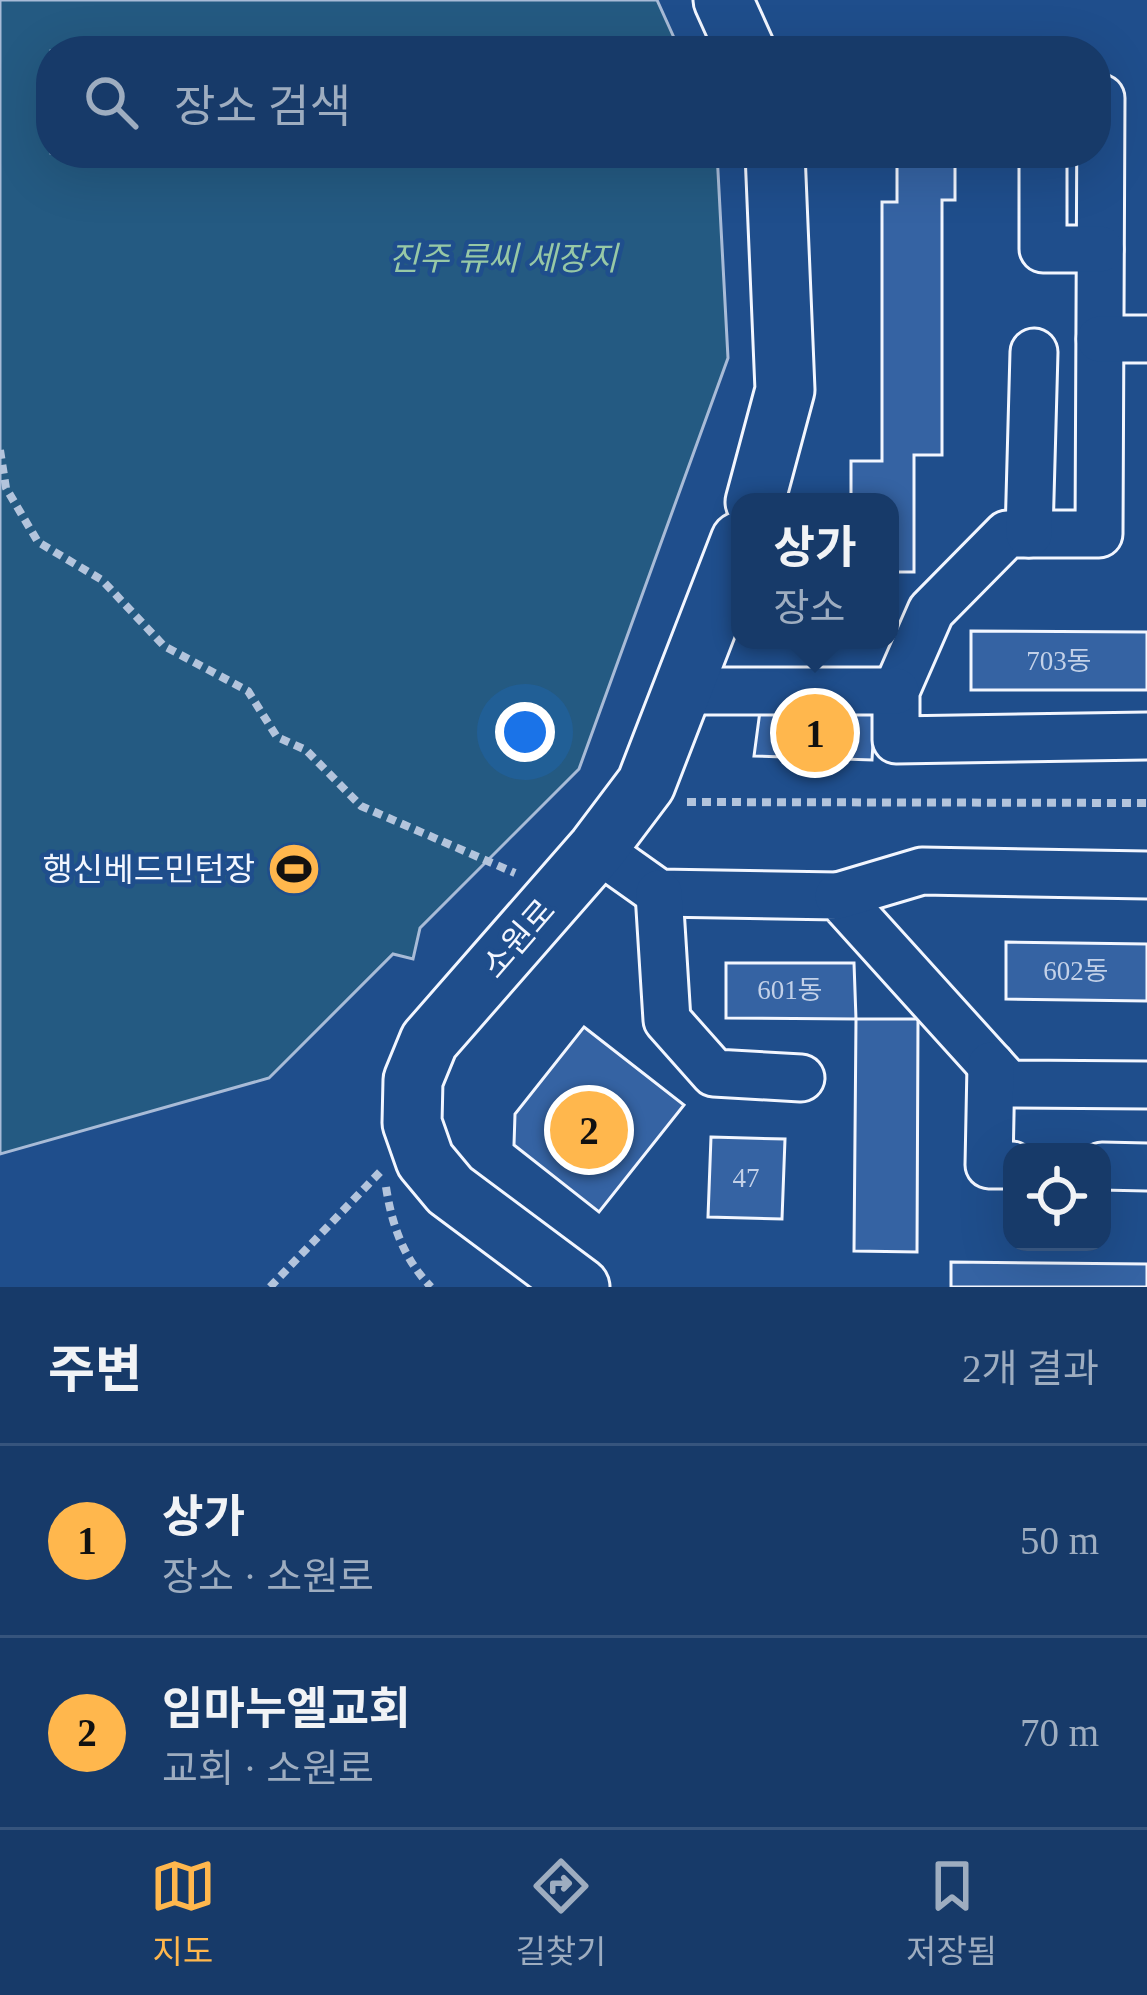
<!DOCTYPE html>
<html lang="ko">
<head>
<meta charset="utf-8">
<style>
	body { margin:0; font-family:"Times New Roman","Noto Sans KR",serif; background:#244571; color:#f1f3f6 }
	.controls { position:absolute; right:36px; bottom:36px; display:grid; overflow:hidden; border-radius:24px; box-shadow:0 12px 48px #0002 }
	.controls button { width:108px; height:108px; display:grid; place-items:center; padding:0; border:0; border-bottom:3px solid #36547d; background:#173a69; color:#f1f3f6; font:60px sans-serif }
	.you { position:absolute; left:525px; top:732px; width:42px; height:42px; margin:-30px; border:9px solid #fff; border-radius:50%; background:#1a73e8; box-shadow:0 0 0 18px #1a73e833 }
	.badge { display:grid; place-items:center; width:78px; height:78px; border-radius:50%; background:#ffb74d; color:#111; font-size:39px; font-weight:700 }
	.pin { position:absolute; translate:-50% -50%; border:6px solid #fff; box-shadow:0 3px 12px #0006 }
	.popup { position:absolute; left:731px; top:493px; width:168px; height:156px; box-sizing:border-box; display:grid; place-content:center; border-radius:24px; background:#173a69; filter:drop-shadow(0 3px 9px #0005); font-size:39px; white-space:nowrap; color:#9eadc0 }
	.popup b { font-size:45px; color:#f1f3f6 }
	.popup::after { content:''; position:absolute; left:50%; top:100%; margin-left:-24px; border:24px solid transparent; border-top-color:#173a69 }
	.list { margin:0; padding:0; list-style:none }
	h2 { display:flex; justify-content:space-between; align-items:center; height:156px; margin:0; padding:0 48px; font-size:51px }
	h2 small { font-size:39px; font-weight:400; color:#9eadc0 }
	.list li { display:grid; grid-template-columns:78px 1fr auto; gap:36px; align-items:center; box-sizing:border-box; height:192px; padding:0 48px; border-top:3px solid #36547d }
	.list b { display:block; font-size:45px; white-space:nowrap }
	.list p { margin:0; font-size:39px; white-space:nowrap; color:#9eadc0 }
	.list em { font-size:39px; font-style:normal; color:#9eadc0 }
	.icon { flex:none; width:66px; height:66px; fill:none; stroke:currentColor; stroke-width:2; stroke-linecap:round; stroke-linejoin:round }
	.map { position:relative; flex:none; width:1147px; height:1287px; overflow:hidden }
	.search { position:absolute; background:#173a69; box-shadow:0 12px 48px #0002; left:36px; right:36px; top:36px; height:132px; display:flex; align-items:center; gap:30px; box-sizing:border-box; padding:0 42px; border-radius:48px; color:#9eadc0; font-size:45px }
	.sheet { height:540px; background:#173a69 }
	nav { display:flex; justify-content:space-around; align-items:center; box-sizing:border-box; height:168px; border-top:3px solid #36547d; background:#173a69; font-size:33px; color:#9eadc0 }
	nav a { display:grid; justify-items:center; gap:6px }
	nav .on { color:#ffb74d }
	.map>svg:first-child { display:block }
</style>
</head>
<body>
<div class="map">
<svg width="1147" height="1287" viewBox="0 0 1147 1287">
	<rect width="100%" height="100%" fill="#1f4e8c"/>
	<polygon fill="#245a82" stroke="#a8bbd7" stroke-width="3" points="0,0 657,0 680,51 51,51 51,153 717,153 728,358 579,769 420,928 413,959 393,954 269,1078 0,1154"/>
	<g fill="#3563a3" stroke="#f2f6ff" stroke-width="3">
		<polygon points="897,153 955,153 955,200 942,200 942,455 914,455 914,572 890,572 890,502 851,502 851,461 882,461 882,202 897,202"/>
		<polygon points="971,631 1147,632 1147,690 971,690"/>
		<polygon points="875,710 872,760 754,756 760,711"/>
		<polygon points="1006,942 1147,944 1147,1001 1006,999"/>
		<polygon points="726,963 854,963 856,1019 726,1018"/>
		<polygon points="856,1019 918,1019 917,1252 854,1251"/>
		<polygon points="584,1027 684,1105 599,1212 514,1145 515,1114"/>
		<polygon points="711,1137 785,1139 782,1219 708,1217"/>
		<polygon points="951,1262 1147,1264 1147,1287 951,1287"/>
	</g>
	<g fill="none" stroke-linecap="round" stroke-linejoin="round">
		<g stroke="#f2f6ff" stroke-width="51">
			<g id="minor">
				<polyline points="1096,98 1101,98 1099,534 1007,534 931,611 896,691 896,740 1147,736"/>
				<polyline points="1043,153 1043,249 1100,249"/>
				<polyline points="1100,339 1147,339"/>
				<polyline points="1029,534 1034,352"/>
				<polyline points="684,691 896,691"/>
				<polyline points="597,849 659,893 838,896 1008,1084 1147,1085"/>
				<polyline points="659,893 667,1020 714,1073 801,1078"/>
				<polyline points="838,896 922,871 1147,875"/>
				<polyline points="991,1065 989,1165 1012,1165"/>
				<polyline points="1102,1166 1147,1167"/>
			</g>
		</g>
		<g stroke="#f2f6ff" stroke-width="63">
			<g id="major">
				<polyline points="723,0 746,51"/>
				<polyline points="755,502 785,390 775,153"/>
				<polyline points="580,1287 450,1190 425,1160 412,1123 413,1080 429,1041 597,849 646,784 740,541"/>
			</g>
		</g>
		<g stroke="#b3c4dc" stroke-width="8" stroke-dasharray="9 6" stroke-linecap="butt">
			<polyline points="0,450 6,488 38,542 102,580 164,646 248,691 277,737 306,750 361,806 515,873"/>
			<polyline points="687,802 1147,803"/>
			<path d="M386 1187C392 1226 404 1259 431 1287"/>
			<polyline points="270,1287 381,1171"/>
		</g>
		<use href="#minor" stroke="#1f4e8c" stroke-width="45"/>
		<use href="#major" stroke="#1f4e8c" stroke-width="57"/>
	</g>
	<defs>
		<g id="stadium-disc" transform="scale(2.7)"><circle r="9.5" fill="#ffb74d" stroke="#1f4e8c"/><path d="M0-5a6.5 5 0 1 0 0 10a6.5 5 0 1 0 0-10ZM-3.5-1.8h7v3.6h-7Z" fill="#111"/></g>
	</defs>
	<g fill-rule="evenodd">
		<use href="#stadium-disc" x="294" y="869"/>
	</g>
	<g text-anchor="middle" stroke-width="9" stroke-linejoin="round" paint-order="stroke">
		<g font-size="27" fill="#c3d1e8">
			<text x="1059" y="670">703동</text>
			<text x="1076" y="980">602동</text>
			<text x="790" y="999">601동</text>
			<text x="746" y="1187">47</text>
		</g>
		<g font-size="33" font-style="italic" fill="#97c8a6" stroke="#1f4e8c">
			<text x="503" y="270">진주 류씨 세장지</text>
		</g>
		<g font-size="33" fill="#f2f6ff" stroke="#1f4e8c" text-anchor="end">
			<text x="255" y="881">행신베드민턴장</text>
		</g>
		<g font-size="33" fill="#f2f6ff" stroke="#1f4e8c">
			<text transform="translate(518 938) rotate(-49)" y="12">소원로</text>
		</g>
	</g>
</svg>
<div class="controls">
<button><svg class="icon" aria-label="locate" viewBox="0 0 24 24"><circle cx="12" cy="12" r="6"/><path d="M12 2v4M12 18v4M2 12h4M18 12h4"/></svg></button>
</div>
<div class="you"></div>
<div class="pin badge" style="left:815px;top:733px">1</div>
<div class="popup"><b>상가</b>장소</div>
<div class="pin badge" style="left:589px;top:1130px">2</div>
<div class="search"><svg class="icon" aria-label="search" viewBox="0 0 24 24"><circle cx="10" cy="10" r="6"/><path d="M15 15l6 6"/></svg>장소 검색</div>
</div>
<section class="sheet">
<h2>주변<small>2개 결과</small></h2>
<ul class="list">
<li><span class="badge">1</span><div><b>상가</b><p>장소 · 소원로</p></div><em>50 m</em></li>
<li><span class="badge">2</span><div><b>임마누엘교회</b><p>교회 · 소원로</p></div><em>70 m</em></li>
</ul>
</section>
<nav>
<a class="on"><svg class="icon" aria-label="map" viewBox="0 0 24 24"><path d="M3 6l6-2 6 2 6-2v14l-6 2-6-2-6 2zM9 4v14M15 6v14"/></svg>지도</a>
<a><svg class="icon" aria-label="directions" viewBox="0 0 24 24"><path d="M12 3l9 9-9 9-9-9zM9 14v-3h6M13 9l2 2-2 2"/></svg>길찾기</a>
<a><svg class="icon" aria-label="saved" viewBox="0 0 24 24"><path d="M7 4h10v16l-5-4-5 4z"/></svg>저장됨</a>
</nav>
</body>
</html>
